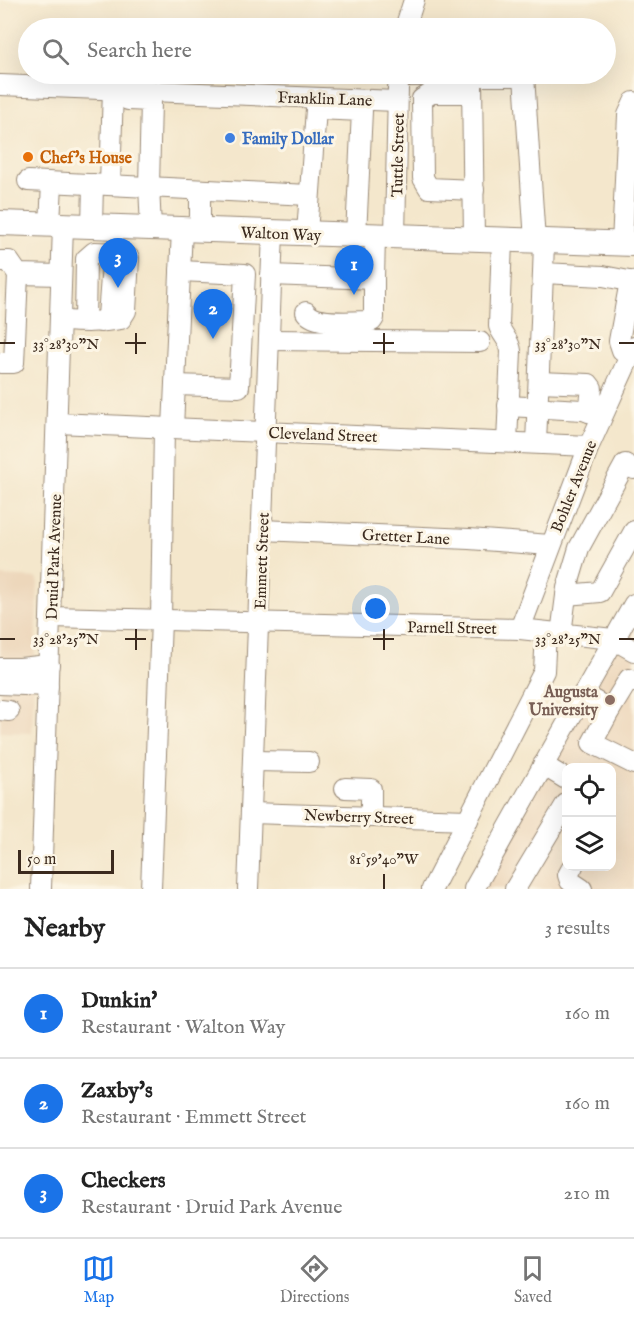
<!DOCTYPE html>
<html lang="en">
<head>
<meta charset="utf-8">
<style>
	body { margin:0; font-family:"IM FELL English",serif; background:#f2f2f2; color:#222 }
	.controls { position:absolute; right:18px; bottom:18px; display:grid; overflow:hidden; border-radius:12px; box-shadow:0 6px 24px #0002 }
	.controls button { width:54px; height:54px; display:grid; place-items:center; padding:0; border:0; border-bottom:2px solid #e0e0e0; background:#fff; color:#222; font:30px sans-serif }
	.scale { position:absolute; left:18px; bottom:15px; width:96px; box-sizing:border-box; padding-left:6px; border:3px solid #3b2a1e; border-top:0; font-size:16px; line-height:21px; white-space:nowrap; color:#3b2a1e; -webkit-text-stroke:4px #fcf5e5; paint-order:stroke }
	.you { position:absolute; left:376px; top:609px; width:21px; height:21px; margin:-15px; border:4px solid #fff; border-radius:50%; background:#1a73e8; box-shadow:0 0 0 9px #1a73e833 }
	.badge { display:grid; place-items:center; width:39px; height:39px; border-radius:50%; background:#1a73e8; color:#fff; font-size:20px; font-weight:700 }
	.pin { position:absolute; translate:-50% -50px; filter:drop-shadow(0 2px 3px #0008) }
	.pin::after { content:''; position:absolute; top:32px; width:21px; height:18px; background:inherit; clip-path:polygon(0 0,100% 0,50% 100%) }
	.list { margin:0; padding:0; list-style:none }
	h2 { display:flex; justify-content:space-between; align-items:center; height:78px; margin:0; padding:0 24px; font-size:26px }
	h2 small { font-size:20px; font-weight:400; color:#767676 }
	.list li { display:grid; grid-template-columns:39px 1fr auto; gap:18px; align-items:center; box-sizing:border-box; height:90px; padding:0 24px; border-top:2px solid #e0e0e0 }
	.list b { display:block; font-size:22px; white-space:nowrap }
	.list p { margin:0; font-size:20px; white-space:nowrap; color:#767676 }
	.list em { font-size:20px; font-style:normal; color:#767676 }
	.icon { flex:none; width:33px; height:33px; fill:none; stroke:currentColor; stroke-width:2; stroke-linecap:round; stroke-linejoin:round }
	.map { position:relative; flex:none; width:634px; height:889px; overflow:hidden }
	.search { position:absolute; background:#fff; box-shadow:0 6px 24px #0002; left:18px; right:18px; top:18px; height:66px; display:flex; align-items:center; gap:15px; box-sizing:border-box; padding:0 21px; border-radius:33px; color:#767676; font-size:22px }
	.sheet { height:348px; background:#fff }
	nav { display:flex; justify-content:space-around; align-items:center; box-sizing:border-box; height:84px; border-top:2px solid #e0e0e0; background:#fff; font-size:16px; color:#767676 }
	nav a { display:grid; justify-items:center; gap:3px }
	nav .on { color:#1a73e8 }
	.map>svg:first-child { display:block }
</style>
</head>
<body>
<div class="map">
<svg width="634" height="889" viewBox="0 0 634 889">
	<rect width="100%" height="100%" fill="#fcf5e5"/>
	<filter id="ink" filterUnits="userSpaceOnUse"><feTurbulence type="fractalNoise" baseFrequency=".0167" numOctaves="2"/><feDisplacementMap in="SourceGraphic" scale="12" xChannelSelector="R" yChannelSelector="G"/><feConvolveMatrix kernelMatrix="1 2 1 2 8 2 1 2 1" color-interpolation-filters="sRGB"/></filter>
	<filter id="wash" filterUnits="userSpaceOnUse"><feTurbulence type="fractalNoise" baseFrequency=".008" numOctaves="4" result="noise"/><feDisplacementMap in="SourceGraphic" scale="24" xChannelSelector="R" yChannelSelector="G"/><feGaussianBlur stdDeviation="1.35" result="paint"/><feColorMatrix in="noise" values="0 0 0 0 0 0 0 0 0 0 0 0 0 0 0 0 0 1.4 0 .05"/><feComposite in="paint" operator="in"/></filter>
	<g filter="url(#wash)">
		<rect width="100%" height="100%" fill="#f4e7cc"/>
		<g fill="#edd7bb" fill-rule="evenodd">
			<polygon points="0,576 38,578 32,733 0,732"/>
			<path d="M634 613V889H483ZM566 768H612V866H566Z"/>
		</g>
	</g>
	<g filter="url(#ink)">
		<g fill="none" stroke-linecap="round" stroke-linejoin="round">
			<g stroke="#988875" stroke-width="22">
				<g id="minor">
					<polyline points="405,28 414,0"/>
					<polyline points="399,76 524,76 535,241"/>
					<polyline points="472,81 474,239"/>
					<polyline points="0,85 397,101"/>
					<polyline points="472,93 432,93 422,99 423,178 429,188 474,190"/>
					<polyline points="128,100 151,101 149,186 151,228"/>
					<polyline points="28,181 309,195"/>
					<polyline points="110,185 113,89"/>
					<polyline points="50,225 52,183"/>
					<polyline points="92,226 93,184"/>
					<polyline points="200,230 200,190"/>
					<polyline points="307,233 316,109 362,111 356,235"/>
					<polyline points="395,236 398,88"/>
					<path d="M502 240 499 326C502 335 510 341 511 351L507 442"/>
					<polyline points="544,241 543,273 603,276 634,282"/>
					<polyline points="622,244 628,115 634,102"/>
					<polyline points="0,261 9,261 18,274 61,275"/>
					<polyline points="271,275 374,279 375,236"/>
					<polyline points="630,281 619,341 622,350 631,354"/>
					<path d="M306 312C316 326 355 321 372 321L374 318V279"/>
					<path d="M60 321C81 322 100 323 121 319L126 311 129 258 119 253 94 252 86 259 85 322"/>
					<polyline points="101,322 108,316 113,252"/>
					<polyline points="269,340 480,342"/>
					<polyline points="0,363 14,363 18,274"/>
					<polyline points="539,382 589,384 592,388 589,412"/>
					<polyline points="175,385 239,387 245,274 180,271"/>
					<polyline points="508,406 583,410 602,416"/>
					<polyline points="57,423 589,446"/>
					<polyline points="173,428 182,229"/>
					<polyline points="536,443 543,273"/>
					<polyline points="262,530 469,539 550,545"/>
					<polyline points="566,595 600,592 634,531"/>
					<polyline points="51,617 520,629 613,639 634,651"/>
					<polyline points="520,629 589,446 634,347"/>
					<polyline points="561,634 567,588 579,548 625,464 634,469"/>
					<polyline points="0,668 20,668 49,665"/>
					<polyline points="0,684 48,686"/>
					<polyline points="583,694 610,710 629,679 634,682"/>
					<polyline points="0,710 9,711"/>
					<polyline points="610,710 592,743 634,764"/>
					<polyline points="254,761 309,762"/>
					<polyline points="543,765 566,779"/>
					<polyline points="345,788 371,789 371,817"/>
					<polyline points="251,813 468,820"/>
					<polyline points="573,866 568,875 570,881 582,889"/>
					<polyline points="41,889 63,226"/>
					<polyline points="151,889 161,620 164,428"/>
					<polyline points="248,889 273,232"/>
					<polyline points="432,889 544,671 546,632"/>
					<polyline points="474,889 634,604"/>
					<polyline points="515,889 566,804"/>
				</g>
			</g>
			<g stroke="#988875" stroke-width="26">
				<polyline id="major" points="0,223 634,244"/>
			</g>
			<use href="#minor" stroke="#fff" stroke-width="20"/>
			<use href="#major" stroke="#fff" stroke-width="24"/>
		</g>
	</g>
	<path fill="none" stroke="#3b2a1e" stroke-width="2" d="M136 333V354M384 333V354M0 343H15M125 343H146M373 343H394M619 343H634M136 629V650M384 629V650M0 639H15M125 639H146M373 639H394M619 639H634M384 874V889"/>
	<circle fill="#3f7fe0" stroke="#fcf5e5" stroke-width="2" cx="230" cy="138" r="6"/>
	<circle fill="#e8710a" stroke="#fcf5e5" stroke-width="2" cx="28" cy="157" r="6"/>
	<circle fill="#8d6e63" stroke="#fcf5e5" stroke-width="2" cx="610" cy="700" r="6"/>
	<g text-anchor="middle" stroke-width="6" stroke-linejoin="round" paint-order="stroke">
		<g font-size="16" fill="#3b2a1e" stroke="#fcf5e5">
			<text transform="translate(325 98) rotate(2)" y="6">Franklin Lane</text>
			<text transform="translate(397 155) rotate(-89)" y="6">Tuttle Street</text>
			<text transform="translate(281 233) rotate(2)" y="6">Walton Way</text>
			<text transform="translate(323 434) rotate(2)" y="6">Cleveland Street</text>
			<text transform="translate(573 486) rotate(-68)" y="6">Bohler Avenue</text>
			<text transform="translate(406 536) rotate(3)" y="6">Gretter Lane</text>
			<text transform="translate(53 557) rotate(-88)" y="6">Druid Park Avenue</text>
			<text transform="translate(261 561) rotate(-88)" y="6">Emmett Street</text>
			<text transform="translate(452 627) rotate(1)" y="6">Parnell Street</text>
			<text transform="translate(359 816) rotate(2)" y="6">Newberry Street</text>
		</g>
		<g font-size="16" font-weight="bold" fill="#366cbe" stroke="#fcf5e5" text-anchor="start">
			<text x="242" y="144">Family Dollar</text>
		</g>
		<g font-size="16" font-weight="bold" fill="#c56008" stroke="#fcf5e5" text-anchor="start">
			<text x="40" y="163">Chef's House</text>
		</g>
		<g font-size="16" font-weight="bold" fill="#785e54" stroke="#fcf5e5" text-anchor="end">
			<text x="598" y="697">Augusta<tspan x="598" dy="18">University</tspan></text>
		</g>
	</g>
	<g font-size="15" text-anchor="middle" fill="#3b2a1e" stroke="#fcf5e5" stroke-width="6" stroke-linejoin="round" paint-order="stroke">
		<text x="66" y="349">33°28'30"N</text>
		<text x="568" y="349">33°28'30"N</text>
		<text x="66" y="644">33°28'25"N</text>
		<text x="568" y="644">33°28'25"N</text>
		<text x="384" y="864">81°59'40"W</text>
	</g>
</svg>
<div class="controls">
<button><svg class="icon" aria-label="locate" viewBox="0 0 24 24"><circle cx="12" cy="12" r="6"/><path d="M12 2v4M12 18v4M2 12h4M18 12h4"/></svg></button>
<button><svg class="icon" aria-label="layers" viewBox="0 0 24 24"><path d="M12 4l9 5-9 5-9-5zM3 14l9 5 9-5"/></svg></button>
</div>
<div class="scale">50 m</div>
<div class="you"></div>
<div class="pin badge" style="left:354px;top:295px">1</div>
<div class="pin badge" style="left:213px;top:339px">2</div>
<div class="pin badge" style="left:118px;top:288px">3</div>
<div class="search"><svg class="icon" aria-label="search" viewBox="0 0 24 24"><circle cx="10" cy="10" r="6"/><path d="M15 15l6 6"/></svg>Search here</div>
</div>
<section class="sheet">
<h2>Nearby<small>3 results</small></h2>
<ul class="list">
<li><span class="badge">1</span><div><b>Dunkin'</b><p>Restaurant · Walton Way</p></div><em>160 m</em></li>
<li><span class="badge">2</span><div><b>Zaxby's</b><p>Restaurant · Emmett Street</p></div><em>160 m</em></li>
<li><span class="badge">3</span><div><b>Checkers</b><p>Restaurant · Druid Park Avenue</p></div><em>210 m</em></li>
</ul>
</section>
<nav>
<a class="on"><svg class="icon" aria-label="map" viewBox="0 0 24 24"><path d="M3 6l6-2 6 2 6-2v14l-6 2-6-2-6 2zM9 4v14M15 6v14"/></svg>Map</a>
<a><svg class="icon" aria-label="directions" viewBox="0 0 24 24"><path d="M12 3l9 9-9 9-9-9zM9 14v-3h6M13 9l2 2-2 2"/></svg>Directions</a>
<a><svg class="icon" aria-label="saved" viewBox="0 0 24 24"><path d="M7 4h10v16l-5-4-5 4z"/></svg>Saved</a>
</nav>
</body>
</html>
